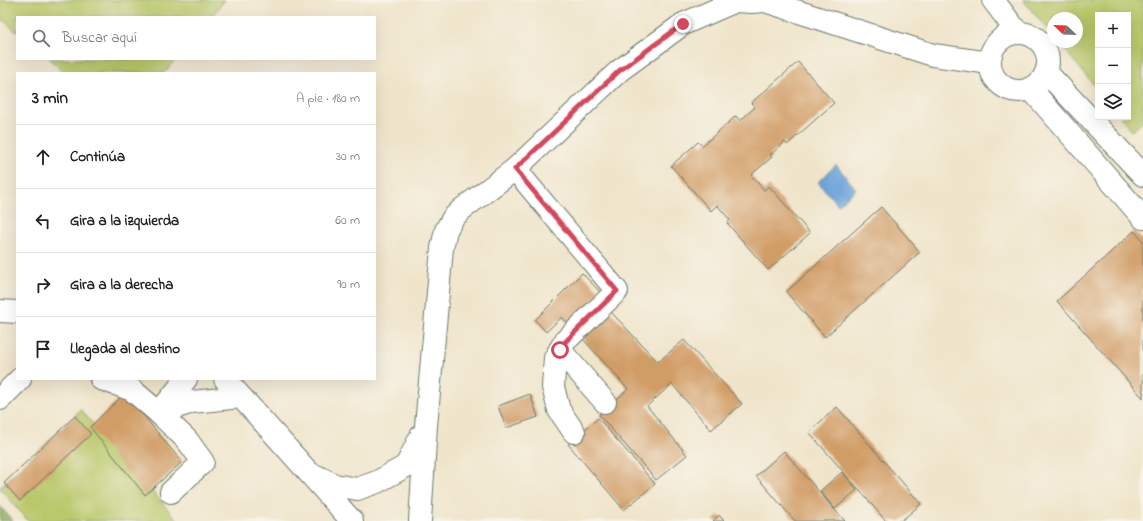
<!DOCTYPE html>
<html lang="es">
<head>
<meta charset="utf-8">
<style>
	body { margin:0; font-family:"Indie Flower",sans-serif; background:#f2f2f2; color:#202124 }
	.controls { position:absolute; right:12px; top:12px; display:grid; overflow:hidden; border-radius:0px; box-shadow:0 4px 16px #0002 }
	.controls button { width:36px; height:36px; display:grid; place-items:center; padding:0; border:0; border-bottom:1px solid #e0e0e0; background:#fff; color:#202124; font:20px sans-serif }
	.compass { position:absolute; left:1047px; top:12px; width:36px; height:36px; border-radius:50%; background:#fff; box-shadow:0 4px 16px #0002; rotate:293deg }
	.stop { position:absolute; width:12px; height:12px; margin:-9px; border:3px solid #d1495b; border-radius:50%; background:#fff }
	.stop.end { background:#d1495b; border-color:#fff; box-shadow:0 1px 4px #0008 }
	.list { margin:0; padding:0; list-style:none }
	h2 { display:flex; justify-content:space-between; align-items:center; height:52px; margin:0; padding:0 16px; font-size:17px }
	h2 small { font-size:13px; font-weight:400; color:#757577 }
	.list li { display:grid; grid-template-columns:26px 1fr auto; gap:12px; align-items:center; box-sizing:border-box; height:64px; padding:0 16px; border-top:1px solid #e0e0e0 }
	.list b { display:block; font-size:15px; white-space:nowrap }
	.list em { font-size:13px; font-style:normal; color:#757577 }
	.icon { flex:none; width:22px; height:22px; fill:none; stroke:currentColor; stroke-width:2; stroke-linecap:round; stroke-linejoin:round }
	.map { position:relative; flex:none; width:1143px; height:521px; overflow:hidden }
	.search { position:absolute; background:#fff; box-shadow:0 4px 16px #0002; left:16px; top:16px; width:360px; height:44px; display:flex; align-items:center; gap:10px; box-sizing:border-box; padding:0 14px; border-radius:0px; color:#757577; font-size:15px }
	.panel { position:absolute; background:#fff; box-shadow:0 4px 16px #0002; left:16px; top:72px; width:360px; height:308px; border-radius:0px }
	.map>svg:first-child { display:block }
</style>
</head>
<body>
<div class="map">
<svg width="1143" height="521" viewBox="0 0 1143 521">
	<rect width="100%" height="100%" fill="#f7f3e8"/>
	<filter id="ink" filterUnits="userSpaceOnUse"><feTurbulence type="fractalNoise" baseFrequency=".025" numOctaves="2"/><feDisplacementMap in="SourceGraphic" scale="8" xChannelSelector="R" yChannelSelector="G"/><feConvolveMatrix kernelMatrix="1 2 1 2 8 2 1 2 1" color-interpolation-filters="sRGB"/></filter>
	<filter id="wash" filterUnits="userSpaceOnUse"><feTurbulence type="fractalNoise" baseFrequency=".012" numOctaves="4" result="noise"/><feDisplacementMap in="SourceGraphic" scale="16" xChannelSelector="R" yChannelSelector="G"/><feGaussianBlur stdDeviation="0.9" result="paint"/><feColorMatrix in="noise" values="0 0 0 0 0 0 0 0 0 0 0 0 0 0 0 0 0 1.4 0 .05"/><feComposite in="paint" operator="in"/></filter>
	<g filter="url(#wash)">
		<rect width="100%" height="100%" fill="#f0e5cb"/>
		<g fill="#b9c86a" stroke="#6c824f">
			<polygon points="0,0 225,0 211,17 17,17 17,32 0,18"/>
			<polygon points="1023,0 1143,0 1143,122 1132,131 1120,117 1128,117 1128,15 1098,15 1098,90 1058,42 1077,42 1077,18 1053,18 1053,36"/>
			<polygon points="49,59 176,59 164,73 65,73"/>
			<polygon points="80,409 178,521 28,521 0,488 4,483 75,416"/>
		</g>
		<polygon fill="#92ac5e" stroke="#587449" points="0,506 13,521 0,521"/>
		<polygon fill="#6da3da" stroke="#467087" points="836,165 856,189 838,205 818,182"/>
		<g id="blocks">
			<g fill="#d19d66">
				<polygon points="798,62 834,103 787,145 785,142 770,155 772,157 751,175 764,190 769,186 810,233 768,270 727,223 730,220 717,205 711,211 671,166 698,142 702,146 736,116 740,121 755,107 751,103"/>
				<polygon points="881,207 920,252 825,337 786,292"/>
				<polygon points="1134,231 1143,241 1143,398 1057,301"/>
				<polygon points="582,273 600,292 570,326 562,317 546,332 535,320"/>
				<polygon points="610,311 658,362 684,340 742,404 711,430 672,384 647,406 687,455 656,480 599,415 628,389 582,338"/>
				<polygon points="125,393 182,462 145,495 90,427"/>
				<polygon points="530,394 538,417 506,428 498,406"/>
				<polygon points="837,407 921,504 901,521 886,521 809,432"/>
				<polygon points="75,416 91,434 20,501 4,483"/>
				<polygon points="598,418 655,484 624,510 568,444"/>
				<polygon points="784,451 834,509 845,521 795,521 756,476"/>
				<polygon points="842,472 857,490 835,509 820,491"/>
				<polygon points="719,515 724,521 713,521"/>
			</g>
		</g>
	</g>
	<g filter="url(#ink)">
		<use href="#blocks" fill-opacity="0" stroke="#687869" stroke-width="1"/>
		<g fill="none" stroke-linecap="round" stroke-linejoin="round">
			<g stroke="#687869" stroke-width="24">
				<g id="minor">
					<polyline points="993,0 1018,33"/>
					<circle cx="1019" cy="62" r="29"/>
					<polyline points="1046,72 1143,175"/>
					<polyline points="1030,88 1143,218"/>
					<polyline points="515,169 617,291 565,341 555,358 553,387 559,410 574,432"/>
					<polyline points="0,311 17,312"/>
					<polyline points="560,350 605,402"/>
					<polyline points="101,379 132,390 159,413 187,440 203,462 171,492"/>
					<polyline points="225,379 352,521"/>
					<polyline points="0,399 20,379"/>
					<polyline points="159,413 192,402 241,397"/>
					<polyline points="159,413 186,379"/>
					<polyline points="314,475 335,485 357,489 377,482 406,466 421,436"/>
					<polyline points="420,521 426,426 442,248 446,230 453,218 461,210 515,169 619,71 683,24 736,1 751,2 765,1 933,55 990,63"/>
				</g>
			</g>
			<use href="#minor" stroke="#fff" stroke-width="22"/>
		</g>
	</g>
	<g fill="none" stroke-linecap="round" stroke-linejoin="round" filter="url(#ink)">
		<polyline stroke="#d1495b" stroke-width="5" points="560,350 566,341 617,291 515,169 619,71 683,24"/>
	</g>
</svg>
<div class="controls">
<button>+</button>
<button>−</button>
<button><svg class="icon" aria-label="layers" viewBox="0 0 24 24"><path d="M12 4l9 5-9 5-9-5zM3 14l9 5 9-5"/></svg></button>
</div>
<svg class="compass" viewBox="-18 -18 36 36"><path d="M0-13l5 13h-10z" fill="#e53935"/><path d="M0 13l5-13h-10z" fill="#757577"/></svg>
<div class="stop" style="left:560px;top:350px"></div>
<div class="stop end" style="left:683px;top:24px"></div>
<div class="search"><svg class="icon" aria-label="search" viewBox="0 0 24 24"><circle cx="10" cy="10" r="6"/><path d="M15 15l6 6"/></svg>Buscar aquí</div>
<section class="panel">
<h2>3 min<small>A pie · 180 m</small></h2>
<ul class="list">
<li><svg class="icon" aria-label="ahead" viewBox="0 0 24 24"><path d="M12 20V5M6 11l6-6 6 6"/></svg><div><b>Continúa</b></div><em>30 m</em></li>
<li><svg class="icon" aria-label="left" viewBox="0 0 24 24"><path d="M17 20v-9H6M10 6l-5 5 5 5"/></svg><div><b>Gira a la izquierda</b></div><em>60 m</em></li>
<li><svg class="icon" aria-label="right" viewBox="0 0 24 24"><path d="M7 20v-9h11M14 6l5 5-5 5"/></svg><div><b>Gira a la derecha</b></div><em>90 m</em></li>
<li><svg class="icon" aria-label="arrive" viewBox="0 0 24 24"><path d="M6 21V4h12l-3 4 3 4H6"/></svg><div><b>Llegada al destino</b></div></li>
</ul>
</section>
</div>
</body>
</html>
